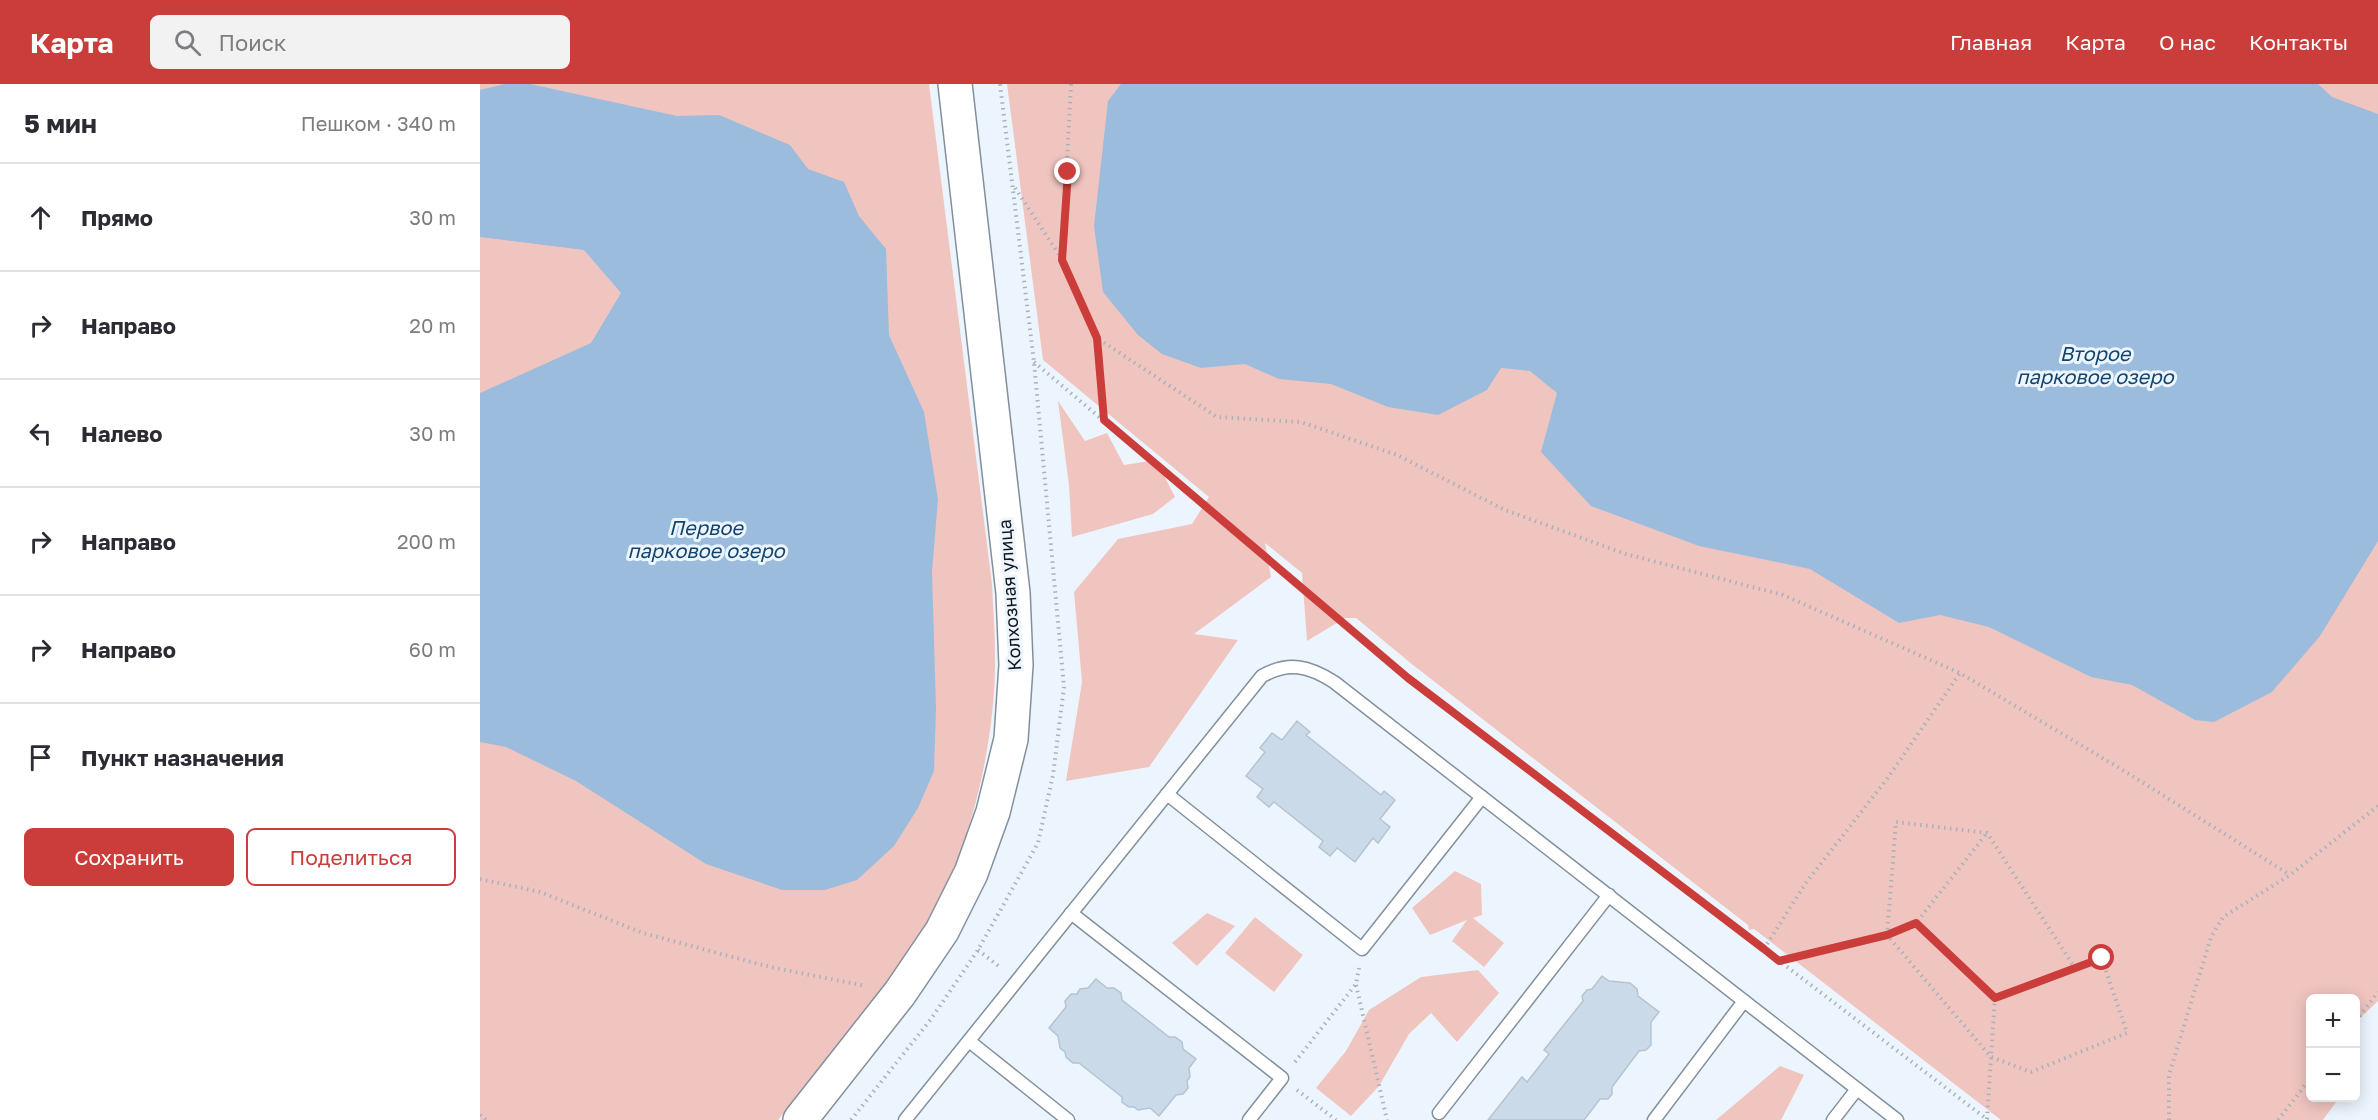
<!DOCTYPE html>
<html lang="ru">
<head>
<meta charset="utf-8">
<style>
	body { margin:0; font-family:"Golos Text",sans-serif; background:#f2f2f3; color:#2b2b33 }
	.controls { position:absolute; right:18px; bottom:18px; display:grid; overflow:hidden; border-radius:9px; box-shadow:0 3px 15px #0003 }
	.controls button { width:54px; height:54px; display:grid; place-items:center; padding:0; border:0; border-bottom:2px solid #e1e1e2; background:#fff; color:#2b2b33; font:30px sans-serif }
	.stop { position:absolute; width:18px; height:18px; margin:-14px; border:4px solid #cb3d3a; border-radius:50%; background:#fff }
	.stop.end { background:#cb3d3a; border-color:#fff; box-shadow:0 2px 6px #0008 }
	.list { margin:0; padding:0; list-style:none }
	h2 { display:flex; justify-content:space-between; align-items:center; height:78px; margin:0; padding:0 24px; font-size:26px }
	h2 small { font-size:20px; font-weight:400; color:#7c7c81 }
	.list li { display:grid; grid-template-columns:39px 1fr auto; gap:18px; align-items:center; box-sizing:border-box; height:108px; padding:0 24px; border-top:2px solid #e1e1e2 }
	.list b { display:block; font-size:22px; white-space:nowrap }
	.list em { font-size:20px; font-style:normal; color:#7c7c81 }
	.actions { display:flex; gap:12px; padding:18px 24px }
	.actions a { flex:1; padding:14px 0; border:2px solid #cb3d3a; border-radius:9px; text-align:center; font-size:21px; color:#cb3d3a }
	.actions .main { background:#cb3d3a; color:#fff }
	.icon { flex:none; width:33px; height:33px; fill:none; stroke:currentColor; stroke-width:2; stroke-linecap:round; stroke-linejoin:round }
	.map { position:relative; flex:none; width:1898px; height:1036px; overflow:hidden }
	header { display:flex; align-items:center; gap:36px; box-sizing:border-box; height:84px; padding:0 30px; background:#cb3d3a; color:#fff }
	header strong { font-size:28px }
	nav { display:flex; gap:33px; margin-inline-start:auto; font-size:21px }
	.search { width:420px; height:54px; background:#f2f2f3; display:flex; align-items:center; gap:15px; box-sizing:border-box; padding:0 21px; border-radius:9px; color:#7c7c81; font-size:22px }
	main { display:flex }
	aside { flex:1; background:#fff }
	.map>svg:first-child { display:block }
</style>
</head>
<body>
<header>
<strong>Карта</strong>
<div class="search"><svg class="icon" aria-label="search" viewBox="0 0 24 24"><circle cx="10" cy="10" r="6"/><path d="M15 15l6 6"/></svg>Поиск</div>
<nav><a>Главная</a><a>Карта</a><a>О нас</a><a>Контакты</a></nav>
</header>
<main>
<aside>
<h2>5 мин<small>Пешком · 340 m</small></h2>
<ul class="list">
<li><svg class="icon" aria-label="ahead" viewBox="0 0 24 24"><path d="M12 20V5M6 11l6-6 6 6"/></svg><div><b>Прямо</b></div><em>30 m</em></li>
<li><svg class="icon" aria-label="right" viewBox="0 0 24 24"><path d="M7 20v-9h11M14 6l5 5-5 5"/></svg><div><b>Направо</b></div><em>20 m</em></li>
<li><svg class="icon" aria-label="left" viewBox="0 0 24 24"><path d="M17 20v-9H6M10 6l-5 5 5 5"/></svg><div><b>Налево</b></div><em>30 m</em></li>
<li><svg class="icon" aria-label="right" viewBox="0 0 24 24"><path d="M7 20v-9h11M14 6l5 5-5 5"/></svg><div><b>Направо</b></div><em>200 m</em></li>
<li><svg class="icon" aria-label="right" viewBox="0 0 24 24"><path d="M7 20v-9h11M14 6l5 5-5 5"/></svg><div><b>Направо</b></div><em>60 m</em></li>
<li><svg class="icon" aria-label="arrive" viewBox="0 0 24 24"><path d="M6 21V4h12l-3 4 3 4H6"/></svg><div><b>Пункт назначения</b></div></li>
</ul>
<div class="actions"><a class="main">Сохранить</a><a>Поделиться</a></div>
</aside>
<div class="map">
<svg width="1898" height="1036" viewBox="0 0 1898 1036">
	<rect width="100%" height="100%" fill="#ecf5fe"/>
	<g fill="#f0c5c0">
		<path d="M0 0H449L512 500C513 523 515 546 515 569 517 649 492 763 451 832 407 904 350 969 298 1036H0Z"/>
		<polygon points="527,0 1898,0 1898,917 1880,934 1876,955 1876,914 1830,914 1830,1014 1859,1014 1843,1036 1521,1036 1274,845 1269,846 1268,841 933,581 876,534 865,534 827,557 822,489 785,459 791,493 714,550 758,556 669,683 586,697 602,598 594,508 638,455 712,440 729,413 563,276"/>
		<polygon points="578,317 605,357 627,349 644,381 676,376 695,413 673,430 592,453 589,401"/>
		<polygon points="975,787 1001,800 1002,831 993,834 1024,859 1004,883 972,857 987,836 950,851 932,824"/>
		<polygon points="727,829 755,842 717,882 692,859"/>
		<polygon points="775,833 823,871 794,908 745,869"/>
		<polygon points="998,886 1019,909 977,958 951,929 929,950 899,1002 871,1032 836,1004 866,967 889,926 941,893"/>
		<polygon points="1300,982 1324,991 1301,1036 1236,1036"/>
	</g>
	<g fill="#9bbcdd">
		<polygon points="25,0 50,0 197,32 239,31 310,61 328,85 364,98 379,132 406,165 409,251 444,328 458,415 452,488 456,625 454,687 438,724 414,762 377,796 345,806 302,806 226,780 96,697 26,663 0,658 0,309 111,259 141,209 104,166 0,153 0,6"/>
		<polygon points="641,0 1838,0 1852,13 1898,30 1898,457 1840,552 1792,608 1734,638 1715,636 1652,601 1611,593 1509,543 1460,531 1419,539 1330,485 1219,462 1111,422 1061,368 1077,309 1050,287 1021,284 1007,306 958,331 908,323 851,300 799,295 765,280 721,284 682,270 658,251 623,208 614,142 628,17"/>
	</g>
	<g fill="#cbdae9" stroke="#b5c3d2" stroke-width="1.5">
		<polygon points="817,637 830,648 826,651 901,711 904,707 915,716 900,735 910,743 898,759 893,754 875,778 857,764 850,772 839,763 843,757 794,718 789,723 777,713 783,705 766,692 785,668 780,664 792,649 802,656"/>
		<polygon points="1122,892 1129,897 1150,899 1157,905 1158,912 1179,928 1171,938 1171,961 1166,966 1159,967 1132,1003 1132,1010 1128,1015 1120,1015 1104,1036 1008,1036 1042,993 1047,998 1069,970 1064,966 1103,917 1102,912 1107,906 1112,905"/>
		<polygon points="616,895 627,904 634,904 641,909 642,916 689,953 695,953 702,958 703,965 716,975 709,984 710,993 707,997 708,1004 703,1010 696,1011 679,1032 670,1024 658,1026 654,1023 649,1023 642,1018 642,1013 599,979 593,979 586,973 585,968 580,964 578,952 569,944 586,923 585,917 591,910 597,910 600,905 608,904"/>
	</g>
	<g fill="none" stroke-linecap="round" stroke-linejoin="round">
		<g stroke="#82909d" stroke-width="15">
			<g id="lane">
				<polyline points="687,710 882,865 1002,713"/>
				<polyline points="591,829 802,994 769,1036"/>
				<polyline points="489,957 588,1036"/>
				<polyline points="959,1029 1129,811"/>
				<path d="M425 1036 782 592C809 577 829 582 854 598L1417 1036"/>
				<polyline points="1174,1036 1264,917"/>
				<polyline points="1353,1036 1377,1005"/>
			</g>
		</g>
		<g stroke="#82909d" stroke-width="36">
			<polyline id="secondary" points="320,1036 420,909 462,847 491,789 513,728 531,655 536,581 533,509 475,0"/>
		</g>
		<g stroke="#aab1b9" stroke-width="4" stroke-dasharray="1.5 4.5" stroke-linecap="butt">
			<polyline points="591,0 582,176 617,254 737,333 821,338 917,371 1025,426 1146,470 1303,511 1480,589 1641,685 1810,791"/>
			<polyline points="535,104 582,175"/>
			<polyline points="617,255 624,336"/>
			<polyline points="554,278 928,594 1508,1036"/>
			<polyline points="0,795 60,808 163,849 290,883 386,902"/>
			<polyline points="1436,839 1515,913"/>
			<polyline points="1284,865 1325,800 1407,695 1480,589"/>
			<polyline points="498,866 521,884"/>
			<polyline points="1300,877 1407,851 1436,839 1507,749"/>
			<polyline points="876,901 907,1036"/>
			<polyline points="1515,913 1622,875 1647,949 1551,988 1511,973 1407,851 1416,738 1507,749 1595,884"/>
			<polyline points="1876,937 1898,908"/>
			<polyline points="815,978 876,900 879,884"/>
			<polyline points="817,1006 856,1036"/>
			<polyline points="0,1031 6,1036"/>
			<polyline points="1507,1035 1515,913"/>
			<polyline points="371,1036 451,935 498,866 558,759 573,691 584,603 554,278 520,0"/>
			<polyline points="1689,1036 1689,991 1731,853 1743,833 1810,791 1898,722"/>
			<polyline points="1798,1036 1830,995"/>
		</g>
		<use href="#lane" stroke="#fff" stroke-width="12"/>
		<use href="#secondary" stroke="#fff" stroke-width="33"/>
	</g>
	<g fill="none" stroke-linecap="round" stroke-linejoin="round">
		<polyline stroke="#cb3d3a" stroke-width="8" points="588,88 582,176 617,254 624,336 928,594 1284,865 1299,877 1407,851 1436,839 1515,914 1622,874"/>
	</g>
	<g text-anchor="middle" stroke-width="6" stroke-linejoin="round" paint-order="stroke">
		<g font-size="18" fill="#11161b" stroke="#ecf5fe">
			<text transform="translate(530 511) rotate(-94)" y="6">Колхозная улица</text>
		</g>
		<g font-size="20" font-style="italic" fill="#13446e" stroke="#ecf5fe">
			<text x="1615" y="277">Второе<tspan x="1615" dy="23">парковое озеро</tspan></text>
			<text x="226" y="451">Первое<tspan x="226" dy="23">парковое озеро</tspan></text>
		</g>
	</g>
</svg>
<div class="controls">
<button>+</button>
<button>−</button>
</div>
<div class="stop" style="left:1622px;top:874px"></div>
<div class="stop end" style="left:588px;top:88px"></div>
</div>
</main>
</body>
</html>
